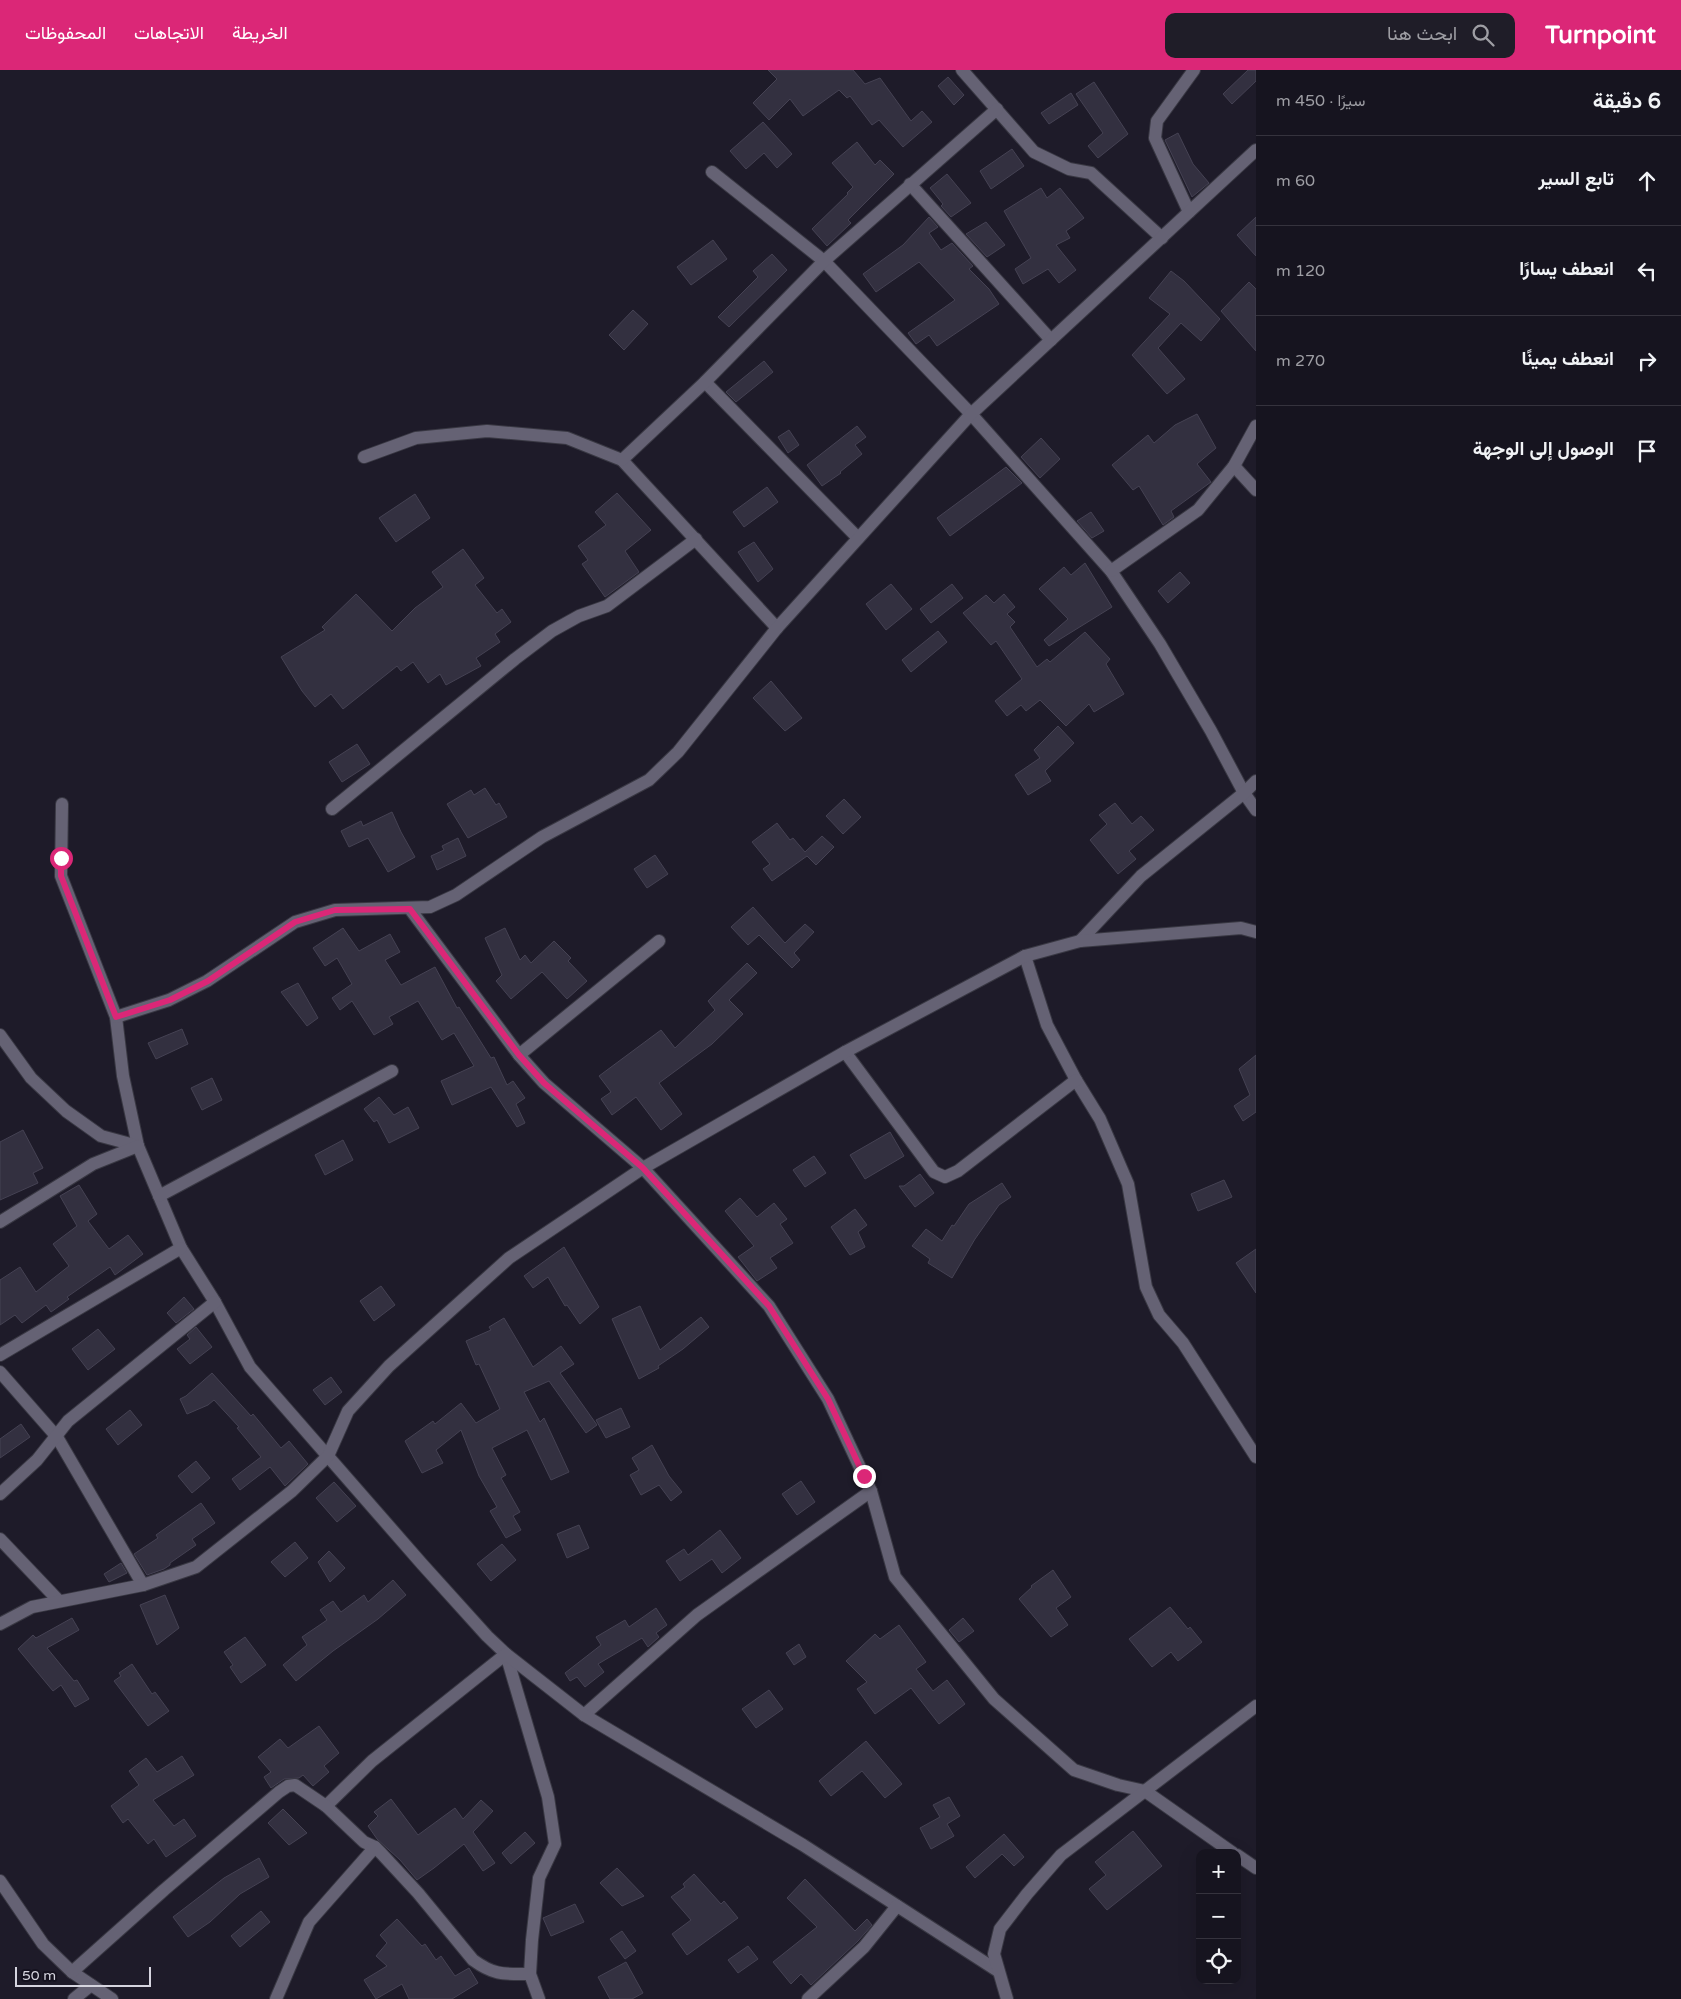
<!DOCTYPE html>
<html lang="ar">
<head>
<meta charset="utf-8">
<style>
	body { margin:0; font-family:"Varela Round",Vazirmatn,sans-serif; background:#1f1d28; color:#f1f3f6; direction:rtl }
	.controls { position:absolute; right:15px; bottom:15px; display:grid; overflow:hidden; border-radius:10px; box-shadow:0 5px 20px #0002 }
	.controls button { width:45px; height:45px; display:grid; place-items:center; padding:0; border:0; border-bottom:1px solid #35333d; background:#16141f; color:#f1f3f6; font:25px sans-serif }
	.scale { position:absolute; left:15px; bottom:12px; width:136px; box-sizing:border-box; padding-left:5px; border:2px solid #d6d5df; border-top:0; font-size:14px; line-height:18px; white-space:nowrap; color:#d6d5df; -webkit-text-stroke:4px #15121f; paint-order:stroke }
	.stop { position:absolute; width:15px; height:15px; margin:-11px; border:4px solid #db2777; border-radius:50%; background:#fff }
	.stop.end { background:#db2777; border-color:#fff; box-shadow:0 1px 5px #0008 }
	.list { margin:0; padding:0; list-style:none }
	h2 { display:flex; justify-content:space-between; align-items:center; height:65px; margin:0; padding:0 20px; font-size:21px }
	h2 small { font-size:16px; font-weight:400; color:#9e9ea4 }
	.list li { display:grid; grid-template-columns:32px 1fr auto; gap:15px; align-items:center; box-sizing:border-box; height:90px; padding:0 20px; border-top:1px solid #35333d }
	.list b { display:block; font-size:19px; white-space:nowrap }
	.list em { font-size:16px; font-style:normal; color:#9e9ea4 }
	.icon { flex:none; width:28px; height:28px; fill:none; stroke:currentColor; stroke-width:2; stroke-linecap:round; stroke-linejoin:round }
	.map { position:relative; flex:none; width:1256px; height:1929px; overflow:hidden; direction:ltr }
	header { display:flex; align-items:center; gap:30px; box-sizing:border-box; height:70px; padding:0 25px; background:#db2777; color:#fff }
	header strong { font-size:24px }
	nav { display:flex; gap:28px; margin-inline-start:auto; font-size:18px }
	.search { width:350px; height:45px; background:#1f1d28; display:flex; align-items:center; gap:12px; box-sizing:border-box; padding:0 18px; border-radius:10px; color:#9e9ea4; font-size:19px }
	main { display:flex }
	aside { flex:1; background:#16141f }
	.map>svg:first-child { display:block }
</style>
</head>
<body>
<header>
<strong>Turnpoint</strong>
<div class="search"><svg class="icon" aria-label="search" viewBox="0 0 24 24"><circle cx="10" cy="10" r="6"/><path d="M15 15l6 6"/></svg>ابحث هنا</div>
<nav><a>الخريطة</a><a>الاتجاهات</a><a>المحفوظات</a></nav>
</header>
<main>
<aside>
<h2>6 دقيقة<small>سيرًا · 450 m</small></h2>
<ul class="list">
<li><svg class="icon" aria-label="ahead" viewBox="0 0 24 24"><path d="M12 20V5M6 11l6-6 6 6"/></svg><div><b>تابع السير</b></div><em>60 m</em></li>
<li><svg class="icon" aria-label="left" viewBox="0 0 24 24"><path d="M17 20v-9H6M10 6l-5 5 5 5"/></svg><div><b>انعطف يسارًا</b></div><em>120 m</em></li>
<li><svg class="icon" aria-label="right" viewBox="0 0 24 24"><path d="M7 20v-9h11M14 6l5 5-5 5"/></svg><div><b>انعطف يمينًا</b></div><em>270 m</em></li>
<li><svg class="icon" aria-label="arrive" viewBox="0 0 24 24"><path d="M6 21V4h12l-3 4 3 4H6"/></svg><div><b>الوصول إلى الوجهة</b></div></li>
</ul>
</aside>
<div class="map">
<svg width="1256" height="1929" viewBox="0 0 1256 1929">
	<rect width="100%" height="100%" fill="#1e1b29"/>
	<g fill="#333040" stroke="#454253">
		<polygon points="768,0 853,0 865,14 880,8 911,51 922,41 932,52 903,77 879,50 872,55 850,26 847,28 839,20 803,46 790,29 769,50 753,33 777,9"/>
		<polygon points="1248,0 1256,0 1256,11 1232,34 1223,24"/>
		<polygon points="948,7 964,25 954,35 938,16"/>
		<polygon points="1094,12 1128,64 1098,88 1088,76 1103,63 1076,24"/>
		<polygon points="1071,23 1078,35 1049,54 1041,43"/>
		<polygon points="763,52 792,84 777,98 764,83 746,99 730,81"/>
		<polygon points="1178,63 1193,94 1209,113 1192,127 1165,70"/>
		<polygon points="857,72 875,95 880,90 894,104 848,150 851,153 827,176 812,159 848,124 847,123 853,117 832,93"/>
		<polygon points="1012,79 1024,96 991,119 980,101"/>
		<polygon points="947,104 971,133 951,147 941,136 943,134 930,118"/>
		<polygon points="1041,118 1047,128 1060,118 1084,148 1066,161 1070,168 1056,175 1076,200 1059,213 1048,199 1023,214 1015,199 1031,188 1004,141"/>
		<polygon points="929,147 938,157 929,163 941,180 952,173 973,196 969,199 989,219 999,234 937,276 929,265 916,274 908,263 955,230 919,192 876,222 863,204 903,175"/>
		<polygon points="1256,147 1256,186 1237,165"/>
		<polygon points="986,152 1005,175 987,187 966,164"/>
		<polygon points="713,170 727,189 691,215 677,197"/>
		<polygon points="772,184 787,200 729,257 718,247 758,207 753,201"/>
		<polygon points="1171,201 1184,211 1220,249 1201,271 1181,253 1158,278 1185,309 1167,324 1132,285 1170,244 1149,228"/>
		<polygon points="1249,212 1256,219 1256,281 1221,241"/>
		<polygon points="633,240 648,254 624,280 609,265"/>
		<polygon points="764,291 773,302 736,332 726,322"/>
		<polygon points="1197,344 1216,378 1197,394 1211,412 1171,441 1174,447 1163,455 1139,416 1133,420 1112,395 1148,365 1154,373 1175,355"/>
		<polygon points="857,356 866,367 855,375 862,384 840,402 841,403 822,416 807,395"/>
		<polygon points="789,360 799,375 788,383 778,367"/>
		<polygon points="1041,368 1060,389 1040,408 1021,387"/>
		<polygon points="1006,397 1022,413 950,466 937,448"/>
		<polygon points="767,417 778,432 744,457 733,442"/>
		<polygon points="617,423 651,460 625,481 639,502 605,527 582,494 588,490 578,476 606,455 595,442"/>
		<polygon points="415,424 430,448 396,472 379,448"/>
		<polygon points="1091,442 1104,461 1092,468 1077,451"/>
		<polygon points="754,472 773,499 758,512 738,482"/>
		<polygon points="463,479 484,508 475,515 497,543 502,539 511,552 495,564 500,572 476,588 481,596 446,615 440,604 428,613 413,592 401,601 397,596 343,639 331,624 315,637 302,621 281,587 325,560 322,557 356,524 392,561 415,538 443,517 432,502"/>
		<polygon points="1085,493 1112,537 1049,576 1044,570 1068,549 1039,519 1064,497 1071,505"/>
		<polygon points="1180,502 1190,513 1168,533 1158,521"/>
		<polygon points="891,514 912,539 886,560 866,534"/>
		<polygon points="952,514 963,528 931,553 920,539"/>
		<polygon points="1004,524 1015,537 1007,544 1015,552 1010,557 1037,597 1047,589 1050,592 1085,562 1110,589 1106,594 1124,624 1094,642 1089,634 1066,656 1040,630 1026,641 1021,635 1007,646 995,631 1022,609 996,571 991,575 963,543 986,525 994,533"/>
		<polygon points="938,561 947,572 911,602 902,590"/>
		<polygon points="771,611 802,648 785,661 753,628"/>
		<polygon points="1058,656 1074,673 1045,701 1051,711 1028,725 1015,705 1040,688 1034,680"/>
		<polygon points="357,674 370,694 342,712 329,692"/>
		<polygon points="485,718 496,735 499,733 507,747 468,768 447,734 471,720 474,725"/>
		<polygon points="844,729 861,747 843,764 826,746"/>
		<polygon points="1115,733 1132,754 1141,746 1154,760 1129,781 1136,789 1118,804 1090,770 1107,754 1099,745"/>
		<polygon points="392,742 401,762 415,787 388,802 368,768 349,777 341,761 361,751 363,756"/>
		<polygon points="777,753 790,770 793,768 805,782 822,766 834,777 816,795 807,786 772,811 763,799 770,794 752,772"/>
		<polygon points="458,768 466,786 437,800 431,786 444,780 442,776"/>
		<polygon points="655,785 668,804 647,818 634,799"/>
		<polygon points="753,837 785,873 805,854 814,862 794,883 800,890 792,898 759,865 748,875 731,857"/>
		<polygon points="343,858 359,881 390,864 400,882 385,890 401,915 435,897 457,938 459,937 491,988 494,987 507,1015 513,1011 525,1028 516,1034 525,1053 517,1057 491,1017 452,1035 441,1011 474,996 454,963 442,970 418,931 389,947 393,954 374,965 352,931 340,940 332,928 352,914 337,888 325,896 313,878"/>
		<polygon points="505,858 520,890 525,885 531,893 554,871 571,888 568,891 587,911 567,929 542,902 511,929 496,911 502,905 485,868"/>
		<polygon points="747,893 757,903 729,930 743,944 712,974 659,1013 682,1044 661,1060 636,1027 612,1045 601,1029 611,1022 599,1006 661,960 675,978 715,940 708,931"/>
		<polygon points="298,913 318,948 307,956 281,922"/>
		<polygon points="182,959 188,974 156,989 148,973"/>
		<polygon points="1256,985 1256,1042 1243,1051 1234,1036 1250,1025 1239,999"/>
		<polygon points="212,1008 222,1030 202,1040 191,1018"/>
		<polygon points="379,1027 394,1045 408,1037 419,1058 389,1073 377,1050 374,1052 364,1039"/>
		<polygon points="23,1060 43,1098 33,1103 38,1113 0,1130 0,1072"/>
		<polygon points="890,1062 904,1086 865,1109 850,1085"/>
		<polygon points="343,1070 353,1090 325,1105 315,1085"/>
		<polygon points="814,1086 826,1103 805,1117 793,1100"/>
		<polygon points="920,1104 934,1123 915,1137 899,1116 904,1116"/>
		<polygon points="1224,1110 1232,1127 1198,1141 1191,1124"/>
		<polygon points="1002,1113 1011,1127 999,1135 975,1169 952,1208 928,1193 930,1189 912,1176 926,1159 942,1171 952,1155 954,1156 969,1134"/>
		<polygon points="79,1115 97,1144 88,1151 109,1179 128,1165 143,1184 115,1205 110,1197 67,1227 69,1229 51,1242 46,1235 22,1253 15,1245 0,1255 0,1210 20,1197 36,1222 69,1196 53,1174 77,1156 60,1126"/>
		<polygon points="740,1128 757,1147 774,1133 787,1149 780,1154 793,1173 770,1188 777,1198 757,1211 738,1187 754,1176 725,1141"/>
		<polygon points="855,1139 867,1155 858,1162 865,1177 850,1185 831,1157"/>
		<polygon points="564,1177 599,1237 580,1254 567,1235 565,1236 548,1207 533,1218 524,1206"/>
		<polygon points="1256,1179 1256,1223 1236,1193"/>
		<polygon points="381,1216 395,1235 374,1251 360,1231"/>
		<polygon points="184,1227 194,1239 176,1253 167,1243"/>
		<polygon points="640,1236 660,1280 701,1247 709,1257 683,1279 658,1296 659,1298 639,1309 612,1249"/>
		<polygon points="504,1248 533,1297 561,1276 574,1294 560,1303 597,1355 586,1363 549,1311 524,1322 540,1352 544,1348 569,1402 551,1410 527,1360 492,1378 506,1405 501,1408 520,1442 513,1446 521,1460 506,1468 490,1441 497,1437 479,1406 461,1360 436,1380 443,1393 422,1403 405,1371 433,1351 435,1354 461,1333 476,1353 500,1339 479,1294 476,1295 466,1271 491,1260 489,1257"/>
		<polygon points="196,1257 212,1277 190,1294 177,1279 190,1269 187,1265"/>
		<polygon points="98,1259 115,1279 88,1300 72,1279"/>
		<polygon points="212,1303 251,1346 253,1344 281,1378 289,1371 308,1394 285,1416 270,1397 240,1420 232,1409 261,1387 237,1358 239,1357 214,1330 208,1335 187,1344 180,1329 186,1326"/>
		<polygon points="331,1307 342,1322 325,1335 313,1320"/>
		<polygon points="621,1338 630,1357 606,1368 596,1350"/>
		<polygon points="130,1340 142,1355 118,1375 106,1359"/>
		<polygon points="21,1354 30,1367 0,1388 0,1369"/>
		<polygon points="652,1375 669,1406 682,1422 671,1431 659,1415 641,1425 630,1405 639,1400 632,1388"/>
		<polygon points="196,1391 210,1408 192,1423 178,1406"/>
		<polygon points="801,1411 815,1432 797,1445 782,1424"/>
		<polygon points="334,1412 356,1436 337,1452 316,1428"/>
		<polygon points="201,1433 215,1453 192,1469 196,1475 170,1493 170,1495 164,1499 147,1505 134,1484 158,1468 156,1465"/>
		<polygon points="579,1455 589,1478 567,1488 557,1464"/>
		<polygon points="720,1460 741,1488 722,1503 712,1489 680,1511 666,1491 684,1479 688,1485"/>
		<polygon points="295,1472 308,1488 285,1507 271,1492"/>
		<polygon points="502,1474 516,1490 491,1511 477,1494"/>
		<polygon points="329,1481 345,1498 330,1512 318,1492"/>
		<polygon points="121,1493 127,1503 109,1512 104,1504"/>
		<polygon points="1053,1500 1071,1527 1056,1538 1068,1555 1051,1567 1019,1529 1032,1517 1031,1516"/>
		<polygon points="393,1510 406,1525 378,1549 333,1581 296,1611 283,1595 307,1575 302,1567 327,1550 320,1540 333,1531 341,1542 364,1525 368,1532"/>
		<polygon points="165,1525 179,1558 157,1575 140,1535"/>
		<polygon points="1170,1537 1188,1559 1190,1557 1202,1572 1178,1591 1171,1582 1152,1597 1129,1569"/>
		<polygon points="656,1538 667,1555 656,1563 659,1567 648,1577 642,1568 598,1594 604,1602 585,1617 577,1607 570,1611 565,1603 601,1575 596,1567 625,1550 629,1557"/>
		<polygon points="72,1548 79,1560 47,1578 74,1611 77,1610 89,1629 75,1637 61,1615 53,1621 18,1579 33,1565 36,1568"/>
		<polygon points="963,1548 974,1561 959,1572 949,1560"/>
		<polygon points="899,1555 926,1592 916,1599 933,1621 947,1610 965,1634 939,1654 911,1618 875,1644 857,1619 867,1612 846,1591 875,1564 880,1569"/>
		<polygon points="245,1567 266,1595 241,1613 230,1597 233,1595 224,1582"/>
		<polygon points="799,1574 806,1587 794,1595 786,1583"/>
		<polygon points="132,1594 152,1624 155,1622 169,1641 148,1656 114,1611 121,1606 119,1603"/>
		<polygon points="769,1620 783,1639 756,1658 742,1639"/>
		<polygon points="319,1656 339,1683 324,1696 329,1702 313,1716 303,1705 299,1708 284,1709 271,1718 264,1707 271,1702 258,1687 280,1669 288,1678"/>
		<polygon points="866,1671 902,1714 885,1728 862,1701 831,1726 819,1711"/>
		<polygon points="182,1686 194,1705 153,1730 174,1756 184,1749 196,1766 166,1787 154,1769 148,1774 128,1749 123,1753 111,1736 139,1715 129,1701 146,1688 157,1702"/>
		<polygon points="949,1727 960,1746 947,1754 954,1766 931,1779 920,1758 940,1747 933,1735"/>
		<polygon points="391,1729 418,1765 455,1738 463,1749 481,1730 493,1741 473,1762 495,1793 483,1801 464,1774 434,1798 417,1810 400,1790 377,1769 368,1756 378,1746 374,1742"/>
		<polygon points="283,1739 307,1763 289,1775 268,1753"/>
		<polygon points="1133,1761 1162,1796 1107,1840 1089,1819 1106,1805 1095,1792"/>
		<polygon points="525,1762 535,1773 511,1794 502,1783"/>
		<polygon points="1004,1764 1024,1787 1014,1796 1002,1784 975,1808 966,1797"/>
		<polygon points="259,1788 269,1807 240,1824 210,1852 188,1867 173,1847 224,1808"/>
		<polygon points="617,1798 644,1826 622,1836 600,1813"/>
		<polygon points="694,1804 721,1834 724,1831 738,1848 687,1885 672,1864 691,1850 671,1827 685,1817 683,1814"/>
		<polygon points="805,1809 855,1861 867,1849 872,1855 858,1871 811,1915 801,1904 791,1914 773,1892 817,1857 787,1828"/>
		<polygon points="575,1834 584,1852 551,1866 543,1848"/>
		<polygon points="261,1841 270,1852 240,1877 231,1866"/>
		<polygon points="397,1849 422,1876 425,1874 436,1890 441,1886 455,1906 469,1898 478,1913 452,1929 409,1929 402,1914 376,1929 364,1910 387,1896 376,1886 387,1873 380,1865"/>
		<polygon points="622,1861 636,1881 625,1889 610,1869"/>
		<polygon points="748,1876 758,1889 738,1903 728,1890"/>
		<polygon points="626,1892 643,1923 632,1929 610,1929 598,1907"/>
	</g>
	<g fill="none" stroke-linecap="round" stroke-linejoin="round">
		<g stroke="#393843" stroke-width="14">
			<g id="minor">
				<polyline points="962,0 1034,82 1069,99 1091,103 1162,168"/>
				<polyline points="712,102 824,191 971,344 1111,501 1160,574 1211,661 1244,723 1256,740"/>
				<polyline points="910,114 1051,270"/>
				<polyline points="1189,142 1155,68 1157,51 1194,0"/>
				<polyline points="705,312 858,468"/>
				<polyline points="364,387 416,368 487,361 567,368 622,390 777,558"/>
				<polyline points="622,390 705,312 824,191 997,39"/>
				<polyline points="1234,396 1256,420"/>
				<polyline points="1111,501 1198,440 1234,396 1256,356"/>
				<polyline points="62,734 61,806 116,947 123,1006 138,1076 181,1178 215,1232 250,1297 422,1494 487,1566 506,1584 548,1727 555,1774 539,1808 532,1870 530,1904 539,1929"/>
				<polyline points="332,739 515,589 552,561 579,546 607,536 696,469"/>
				<polyline points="410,839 519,985 544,1013 643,1098 769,1236 828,1329 871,1421 895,1507 994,1629 1074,1700 1118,1715 1145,1721 1233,1783"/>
				<polyline points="1080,871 1141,806 1244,723 1256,711"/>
				<polyline points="1025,886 1047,955 1076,1010 1100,1049 1128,1114 1146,1217 1159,1245 1183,1273 1256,1387"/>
				<polyline points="116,947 169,930 207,911 295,852 335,840 430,837 456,825 542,767 649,710 678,682 777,558 971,344 1256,80"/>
				<polyline points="0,965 31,1008 66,1041 101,1066 138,1076"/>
				<polyline points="845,982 934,1102 945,1107 958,1101 1076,1010"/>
				<polyline points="519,985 659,871"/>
				<polyline points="159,1126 392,1001"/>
				<polyline points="0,1152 93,1094 138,1076"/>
				<polyline points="0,1285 181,1178"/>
				<polyline points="0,1302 57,1367 143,1515"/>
				<polyline points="0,1424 37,1390 68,1351 215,1232"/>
				<polyline points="0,1469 59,1531"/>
				<polyline points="0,1554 32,1537 143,1515 196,1497 292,1421 328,1386 348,1341 389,1296 509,1188 643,1098 845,982 1025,886 1080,871 1241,858 1256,862"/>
				<polyline points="584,1645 697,1545 871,1421"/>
				<polyline points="326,1736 372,1691 506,1584 584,1645 803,1775 998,1901"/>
				<polyline points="1237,1785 1256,1798"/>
				<polyline points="0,1811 43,1874 72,1902 112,1929"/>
				<path d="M72 1902 164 1820 279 1722 288 1716 295 1715 326 1736 364 1772 375 1777 381 1783 418 1823 473 1890C495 1906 505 1904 530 1904"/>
				<polyline points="74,1929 91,1915"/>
				<polyline points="276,1929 309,1852 375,1777"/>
				<polyline points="808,1929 864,1877 897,1836"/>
				<polyline points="1007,1929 994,1884 1000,1859 1027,1824 1061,1785 1256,1636"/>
			</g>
		</g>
		<use href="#minor" stroke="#656274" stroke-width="12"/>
	</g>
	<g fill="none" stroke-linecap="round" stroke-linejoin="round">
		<polyline stroke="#db2777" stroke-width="6" points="61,788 61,806 116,947 170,930 208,911 295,852 335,840 410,839 519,985 544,1013 643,1098 769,1236 828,1329 864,1406"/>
	</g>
</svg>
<div class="controls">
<button>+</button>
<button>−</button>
<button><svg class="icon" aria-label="locate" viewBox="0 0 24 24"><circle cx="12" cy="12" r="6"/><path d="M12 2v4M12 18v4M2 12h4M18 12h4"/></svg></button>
</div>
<div class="scale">50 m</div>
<div class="stop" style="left:61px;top:788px"></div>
<div class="stop end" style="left:864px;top:1406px"></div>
</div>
</main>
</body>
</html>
